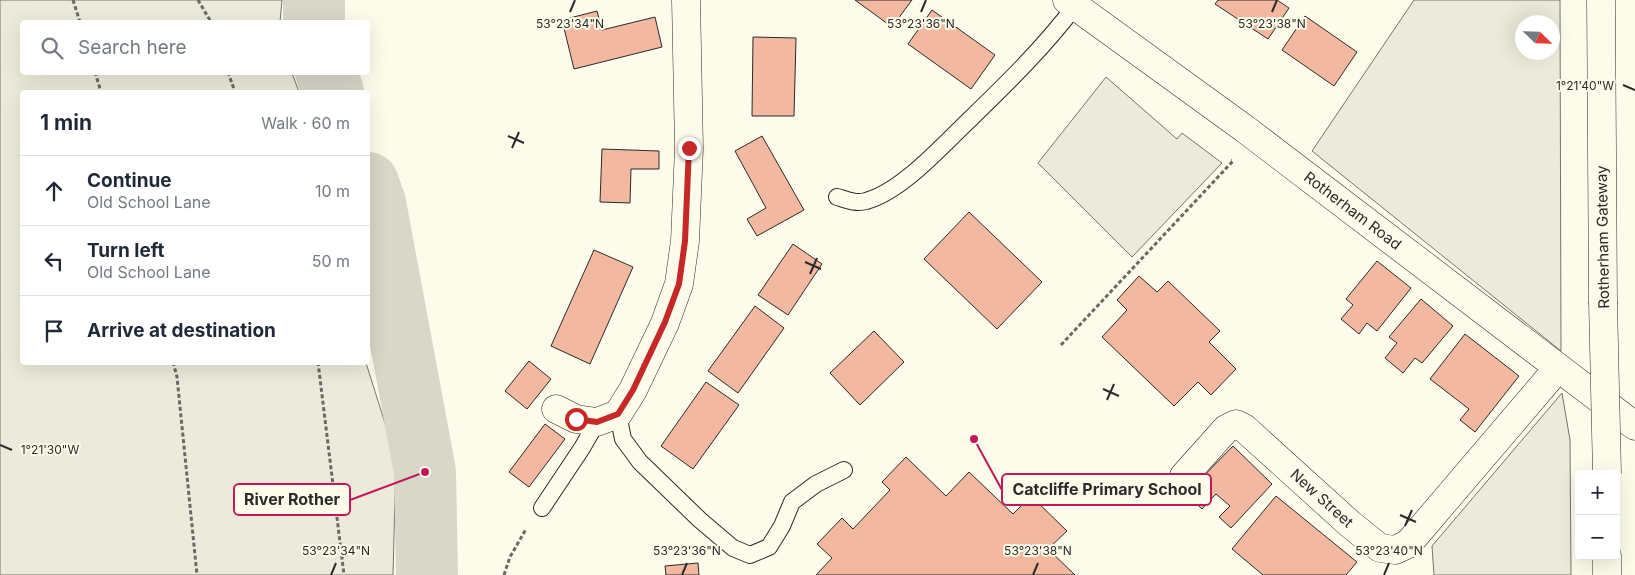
<!DOCTYPE html>
<html lang="en">
<head>
<meta charset="utf-8">
<style>
	body { margin:0; font-family:Inter,sans-serif; background:#f6f6f7; color:#1f2937 }
	.controls { position:absolute; right:15px; bottom:15px; display:grid; overflow:hidden; border-radius:5px; box-shadow:0 5px 20px #0002 }
	.controls button { width:45px; height:45px; display:grid; place-items:center; padding:0; border:0; border-bottom:1px solid #e0e1e3; background:#fff; color:#1f2937; font:25px sans-serif }
	.compass { position:absolute; left:1515px; top:15px; width:45px; height:45px; border-radius:50%; background:#fff; box-shadow:0 5px 20px #0002; rotate:113deg }
	.stop { position:absolute; width:15px; height:15px; margin:-11px; border:4px solid #c62828; border-radius:50%; background:#fff }
	.stop.end { background:#c62828; border-color:#fff; box-shadow:0 1px 5px #0008 }
	.list { margin:0; padding:0; list-style:none }
	h2 { display:flex; justify-content:space-between; align-items:center; height:65px; margin:0; padding:0 20px; font-size:21px }
	h2 small { font-size:16px; font-weight:400; color:#747a83 }
	.list li { display:grid; grid-template-columns:32px 1fr auto; gap:15px; align-items:center; box-sizing:border-box; height:70px; padding:0 20px; border-top:1px solid #e0e1e3 }
	.list b { display:block; font-size:19px; white-space:nowrap }
	.list p { margin:0; font-size:16px; white-space:nowrap; color:#747a83 }
	.list em { font-size:16px; font-style:normal; color:#747a83 }
	.icon { flex:none; width:28px; height:28px; fill:none; stroke:currentColor; stroke-width:2; stroke-linecap:round; stroke-linejoin:round }
	.map { position:relative; flex:none; width:1635px; height:575px; overflow:hidden }
	.search { position:absolute; background:#fff; box-shadow:0 5px 20px #0002; left:20px; top:20px; width:350px; height:55px; display:flex; align-items:center; gap:12px; box-sizing:border-box; padding:0 18px; border-radius:5px; color:#747a83; font-size:19px }
	.panel { position:absolute; background:#fff; box-shadow:0 5px 20px #0002; left:20px; top:90px; width:350px; height:275px; border-radius:5px }
	.map>svg:first-child { display:block }
</style>
</head>
<body>
<div class="map">
<svg width="1635" height="575" viewBox="0 0 1635 575">
	<rect width="100%" height="100%" fill="#fdfbea"/>
	<g fill="#ecebdb" stroke="#74746e" fill-rule="evenodd">
		<polygon points="0,0 282,0 280,22 22,22 22,72 292,73 299,92 22,92 22,362 366,363 396,458 393,575 0,575"/>
		<path d="M1414 0H1560L1561 351 1312 151ZM1552 22V52H1522V22Z"/>
		<polygon points="1562,393 1570,440 1571,575 1434,575 1432,546"/>
	</g>
	<polygon fill="#eceadb" stroke="#74746e" points="1106,77 1177,139 1182,133 1222,163 1132,257 1038,163"/>
	<g fill="none" stroke-linecap="round" stroke-linejoin="round">
		<g stroke="#d8d7c9" stroke-width="62">
			<polyline points="314,22 314,0"/>
			<polyline points="326,72 333,92"/>
			<polyline points="368,183 375,203 425,472 427,575"/>
		</g>
	</g>
	<g fill="#f2b8a0" stroke="#2b2b2b">
		<polygon points="855,0 912,0 892,27"/>
		<polygon points="1218,0 1277,0 1289,8 1268,39 1215,4"/>
		<polygon points="932,10 995,55 971,89 908,44"/>
		<polygon points="597,11 602,30 655,17 662,47 574,69 562,20"/>
		<polygon points="1305,16 1357,52 1334,86 1282,50"/>
		<polygon points="753,37 796,38 794,116 752,116"/>
		<polygon points="762,136 804,210 757,236 747,219 766,208 735,151"/>
		<polygon points="602,149 659,151 659,169 631,169 630,203 600,202"/>
		<polygon points="969,212 1042,282 997,329 924,259"/>
		<polygon points="793,244 822,264 788,315 758,295"/>
		<polygon points="594,250 633,267 590,364 551,346"/>
		<polygon points="1377,261 1411,288 1377,331 1367,323 1359,334 1341,319 1353,305 1346,299"/>
		<polygon points="1139,276 1157,292 1168,281 1220,331 1209,342 1236,369 1211,395 1198,382 1174,406 1102,337 1127,310 1117,300"/>
		<polygon points="1421,299 1453,326 1422,363 1415,358 1403,373 1385,358 1397,343 1389,337"/>
		<polygon points="755,306 784,328 738,393 708,371"/>
		<polygon points="874,331 904,362 860,405 830,373"/>
		<polygon points="1465,334 1519,376 1475,432 1460,420 1469,409 1430,379"/>
		<polygon points="529,361 551,379 527,409 505,391"/>
		<polygon points="706,382 739,405 693,469 661,446"/>
		<polygon points="545,424 565,439 529,487 509,472"/>
		<polygon points="1233,446 1272,484 1231,528 1219,517 1230,506 1216,494 1202,509 1186,494"/>
		<polygon points="906,457 946,496 969,472 1013,514 1031,496 1067,531 1048,549 1075,575 816,575 832,558 817,544 842,518 853,529 890,490 882,482"/>
		<polygon points="1276,496 1357,562 1346,575 1263,575 1232,549"/>
		<polygon points="698,563 699,575 666,575 665,566"/>
	</g>
	<g fill="none" stroke-linecap="round" stroke-linejoin="round">
		<g stroke="#2b2b2b" stroke-width="18">
			<g id="service">
				<path d="M837 197C847 200 856 204 866 201 900 192 938 150 963 126 1002 88 1042 50 1075 6"/>
				<polyline points="618,414 623,439 640,462 700,520 733,548 750,555 769,547 782,526 792,502 816,484 844,470"/>
				<polyline points="542,508 582,448 597,422"/>
			</g>
		</g>
		<g stroke="#2b2b2b" stroke-width="29">
			<g id="minor">
				<polyline points="556,409 576,419 597,422 618,414 633,390 665,323 679,284 685,241 689,148 686,0"/>
				<path id="s1" d="M1184 476 1226 429 1236 424 1244 428 1350 524 1380 548 1395 550 1408 544 1558 368"/>
			</g>
		</g>
		<g stroke="#2b2b2b" stroke-width="29">
			<g id="secondary">
				<path id="s2" d="M1067 0 1245 129 1635 426"/>
			</g>
		</g>
		<g stroke="#2b2b2b" stroke-width="29">
			<g id="trunk">
				<polyline points="1601,0 1603,302"/>
				<polyline points="1607,575 1607,556"/>
			</g>
		</g>
		<g stroke="#6a6964" stroke-width="3" stroke-dasharray="4 2.5" stroke-linecap="butt">
			<polyline points="73,0 80,22"/>
			<polyline points="198,0 211,22"/>
			<polyline points="95,72 101,92"/>
			<polyline points="228,72 235,92"/>
			<polyline points="1061,345 1233,161 1231,160"/>
			<polyline points="173,362 177,377 197,575"/>
			<polyline points="318,362 344,575"/>
			<polyline points="504,575 510,557 526,529"/>
		</g>
		<use href="#service" stroke="#fdfbea" stroke-width="16"/>
		<use href="#minor" stroke="#fdfbea" stroke-width="28"/>
		<use href="#secondary" stroke="#fdfbea" stroke-width="28"/>
		<use href="#trunk" stroke="#fdfbea" stroke-width="28"/>
		<g stroke="#2b2b2b" stroke-width="29" stroke-linecap="butt">
			<polyline id="trunk-bridge" points="1603,302 1607,474"/>
		</g>
		<use href="#trunk-bridge" stroke="#fdfbea" stroke-width="28"/>
	</g>
	<g fill="none" stroke-linecap="round" stroke-linejoin="round">
		<polyline stroke="#c62828" stroke-width="6" points="576,419 597,422 618,414 633,390 665,322 679,284 685,241 689,148"/>
	</g>
	<path fill="none" stroke="#2b2b2b" stroke-width="2" d="M570 12 575 0M921 12 926 0M1272 12 1277 0M1623 85 1635 90M508 136 524 143M512 148 519 132M805 262 821 269M810 274 817 258M1103 389 1119 396M1107 400 1114 384M0 445 12 450M1400 515 1416 522M1405 526 1412 510M331 575 336 563M682 575 687 563M1033 575 1038 563M1384 575 1389 563"/>
	<g text-anchor="middle" stroke-width="4" stroke-linejoin="round" paint-order="stroke">
		<g font-size="15" fill="#2b2b2b" stroke="#fdfbea">
			<text dy="5" stroke="none"><textPath href="#s2" startOffset="355">Rotherham Road</textPath></text>
			<text transform="translate(1603 237) rotate(-91)" y="5">Rotherham Gateway</text>
			<text dy="5" stroke="none"><textPath href="#s1" startOffset="188">New Street</textPath></text>
		</g>
	</g>
	<g font-size="12" text-anchor="middle" fill="#2b2b2b" stroke="#fdfbea" stroke-width="4" stroke-linejoin="round" paint-order="stroke">
		<text x="570" y="28">53°23'34"N</text>
		<text x="921" y="28">53°23'36"N</text>
		<text x="1272" y="28">53°23'38"N</text>
		<text x="1585" y="90">1°21'40"W</text>
		<text x="50" y="454">1°21'30"W</text>
		<text x="336" y="555">53°23'34"N</text>
		<text x="687" y="555">53°23'36"N</text>
		<text x="1038" y="555">53°23'38"N</text>
		<text x="1389" y="555">53°23'40"N</text>
	</g>
	<path fill="none" stroke="#c2185b" stroke-width="2" d="M974 439L1002 490M425 472L350 500"/>
	<g fill="#c2185b" stroke="#fdfbea" stroke-width="2">
		<circle cx="974" cy="439" r="5"/>
		<circle cx="425" cy="472" r="5"/>
	</g>
	<g fill="#fdfbea" stroke="#c2185b" stroke-width="2">
		<rect x="1002" y="474" width="209" height="31" rx="5"/>
		<rect x="234" y="484" width="116" height="31" rx="5"/>
	</g>
	<g font-size="16" text-anchor="middle" font-weight="bold" fill="#2b2b2b">
		<text x="1107" y="495">Catcliffe Primary School</text>
		<text x="292" y="505">River Rother</text>
	</g>
</svg>
<div class="controls">
<button>+</button>
<button>−</button>
</div>
<svg class="compass" viewBox="-18 -18 36 36"><path d="M0-13l5 13h-10z" fill="#e53935"/><path d="M0 13l5-13h-10z" fill="#747a83"/></svg>
<div class="stop" style="left:576px;top:419px"></div>
<div class="stop end" style="left:689px;top:148px"></div>
<div class="search"><svg class="icon" aria-label="search" viewBox="0 0 24 24"><circle cx="10" cy="10" r="6"/><path d="M15 15l6 6"/></svg>Search here</div>
<section class="panel">
<h2>1 min<small>Walk · 60 m</small></h2>
<ul class="list">
<li><svg class="icon" aria-label="ahead" viewBox="0 0 24 24"><path d="M12 20V5M6 11l6-6 6 6"/></svg><div><b>Continue</b><p>Old School Lane</p></div><em>10 m</em></li>
<li><svg class="icon" aria-label="left" viewBox="0 0 24 24"><path d="M17 20v-9H6M10 6l-5 5 5 5"/></svg><div><b>Turn left</b><p>Old School Lane</p></div><em>50 m</em></li>
<li><svg class="icon" aria-label="arrive" viewBox="0 0 24 24"><path d="M6 21V4h12l-3 4 3 4H6"/></svg><div><b>Arrive at destination</b></div></li>
</ul>
</section>
</div>
</body>
</html>
